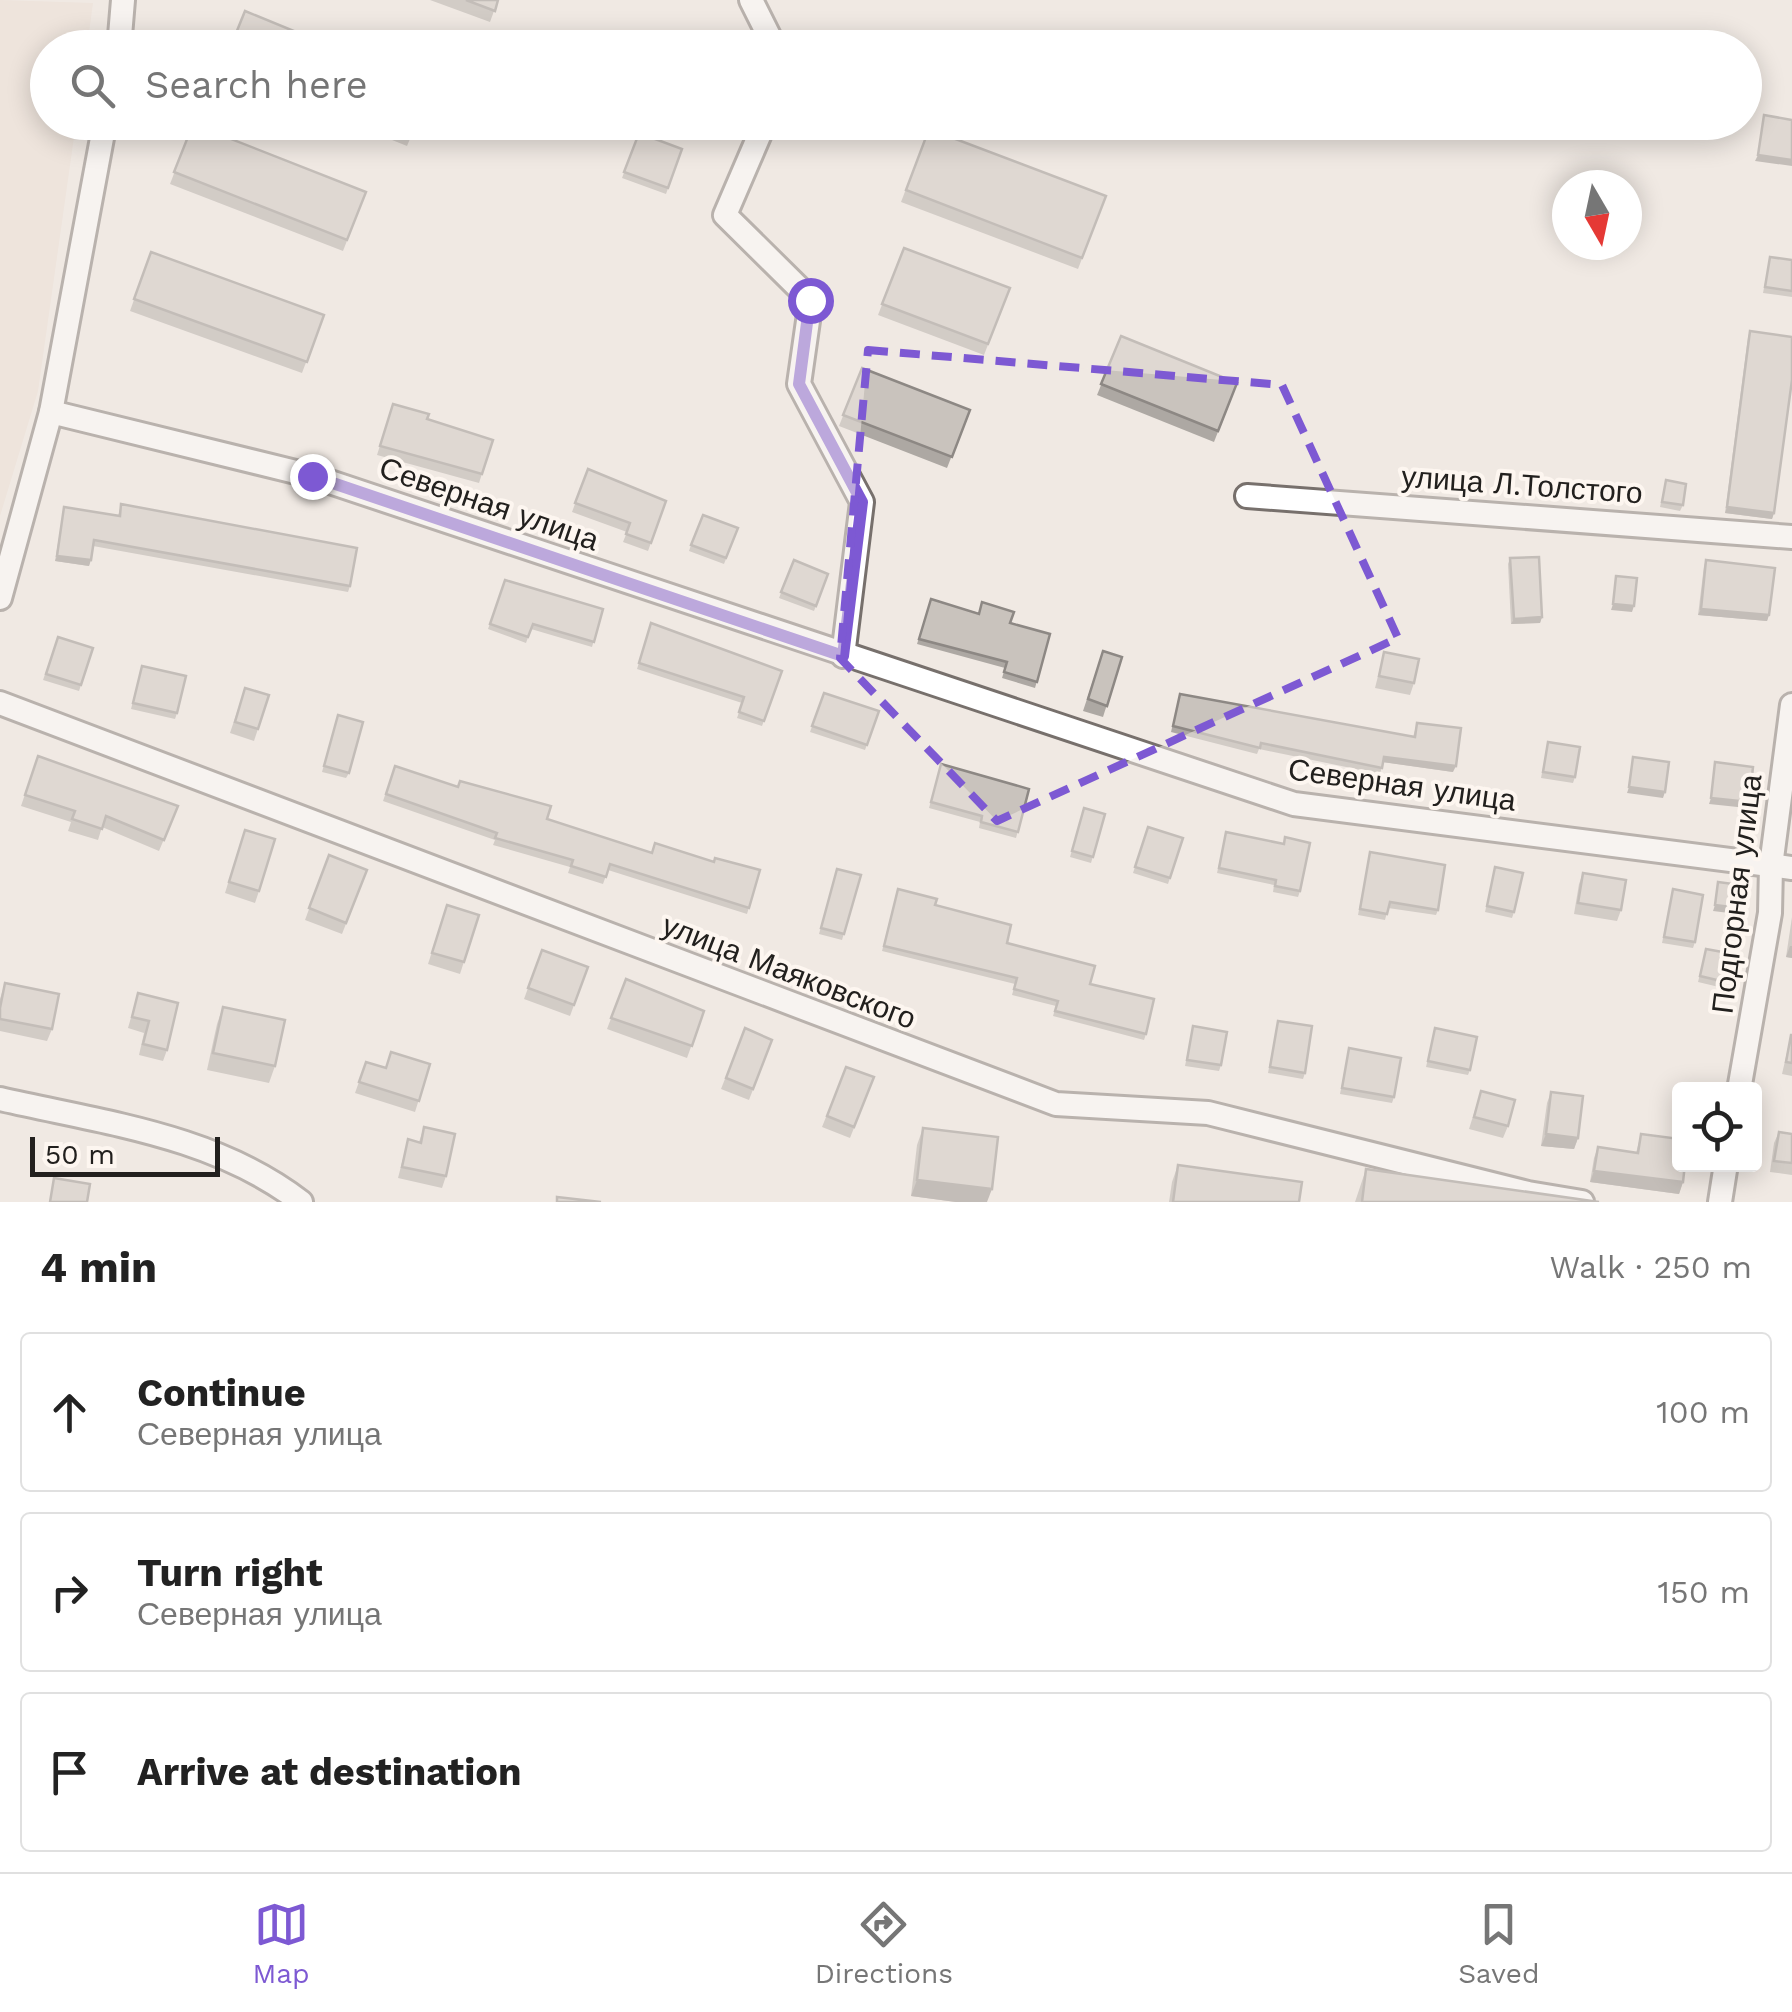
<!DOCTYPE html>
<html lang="en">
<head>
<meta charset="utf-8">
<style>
	body { margin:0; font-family:"Work Sans",sans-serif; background:#f2f2f2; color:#222 }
	.controls { position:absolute; right:30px; bottom:30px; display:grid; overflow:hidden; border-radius:10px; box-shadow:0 5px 25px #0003 }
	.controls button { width:90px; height:90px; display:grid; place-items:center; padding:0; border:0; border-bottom:2px solid #e0e0e0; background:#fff; color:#222; font:50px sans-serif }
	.compass { position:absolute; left:1552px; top:170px; width:90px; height:90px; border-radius:50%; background:#fff; box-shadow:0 5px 25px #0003; rotate:171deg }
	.scale { position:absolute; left:30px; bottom:25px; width:190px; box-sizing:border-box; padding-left:10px; border:5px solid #22201e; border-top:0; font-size:28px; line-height:35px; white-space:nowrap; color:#22201e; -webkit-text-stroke:8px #fdf6f0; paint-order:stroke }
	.stop { position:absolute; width:30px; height:30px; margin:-22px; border:8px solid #7d59d3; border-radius:50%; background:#fff }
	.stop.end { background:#7d59d3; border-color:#fff; box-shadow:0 2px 10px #0008 }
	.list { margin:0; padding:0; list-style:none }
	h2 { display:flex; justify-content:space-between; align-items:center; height:130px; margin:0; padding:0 40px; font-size:42px }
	h2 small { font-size:32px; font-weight:400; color:#767676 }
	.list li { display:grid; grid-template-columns:65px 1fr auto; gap:30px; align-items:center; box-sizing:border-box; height:160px; margin:0 20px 20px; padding:0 20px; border:2px solid #e0e0e0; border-radius:10px }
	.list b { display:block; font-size:38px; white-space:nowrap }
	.list p { margin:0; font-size:32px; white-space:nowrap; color:#767676 }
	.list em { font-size:32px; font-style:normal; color:#767676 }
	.icon { flex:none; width:55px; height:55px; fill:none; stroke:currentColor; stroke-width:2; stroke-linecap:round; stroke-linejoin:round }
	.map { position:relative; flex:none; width:1792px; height:1202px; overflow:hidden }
	.search { position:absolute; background:#fff; box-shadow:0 5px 25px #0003; left:30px; right:30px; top:30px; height:110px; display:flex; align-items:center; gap:25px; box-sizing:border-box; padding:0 35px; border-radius:55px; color:#767676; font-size:38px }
	.sheet { height:670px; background:#fff }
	nav { display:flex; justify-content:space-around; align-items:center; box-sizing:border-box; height:140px; border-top:2px solid #e0e0e0; background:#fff; font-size:28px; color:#767676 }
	nav a { display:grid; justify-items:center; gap:5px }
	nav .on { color:#7d59d3 }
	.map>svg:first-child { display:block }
</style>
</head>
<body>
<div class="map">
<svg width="1792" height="1202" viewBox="0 0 1792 1202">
	<rect width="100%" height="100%" fill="#f0e9e3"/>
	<polygon fill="#eaddd2" points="0,0 93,3 87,47 48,48 48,122 76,123 38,391 0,516"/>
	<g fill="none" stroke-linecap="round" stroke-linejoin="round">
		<g stroke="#77706c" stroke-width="28">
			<g id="street">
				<polyline points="751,0 775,48"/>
				<polyline points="119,48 123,0"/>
				<polyline points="765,122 725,215 811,300 799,384 862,502 843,656"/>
				<polyline points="51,412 312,476 1294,804 1792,868"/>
				<polyline points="1247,496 1792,537"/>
				<polyline points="0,598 51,412 105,122"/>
				<polyline points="0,703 1056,1104 1208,1113 1528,1193 1582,1202"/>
				<polyline points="1739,1090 1770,913 1771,866 1792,705"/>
				<path d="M0 1099C104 1123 214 1135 301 1202"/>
				<polyline points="1720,1202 1726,1164"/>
			</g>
		</g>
		<use href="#street" stroke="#fff" stroke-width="22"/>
	</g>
	<g fill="#ada8a3">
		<polygon points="430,0 498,0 490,22"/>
		<polygon points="347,122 417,122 407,146"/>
		<polygon points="193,124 366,192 343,251 170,184"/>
		<polygon points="929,129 1106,196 1078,269 901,202"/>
		<polygon points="639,133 682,149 666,194 622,178"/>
		<polygon points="904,248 1010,288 984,355 878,315"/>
		<polygon points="151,252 324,315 302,373 130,311"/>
		<polygon points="1770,257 1792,260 1792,297 1763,293"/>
		<polygon points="1750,331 1774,513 1772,519 1725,513 1748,337"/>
		<polygon points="1121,336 1237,383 1214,442 1097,395"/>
		<polygon points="862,368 970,410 947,468 839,426"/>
		<polygon points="393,404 427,419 493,440 479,483 377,455"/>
		<polygon points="588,469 666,501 648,551 623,542 627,532 572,512"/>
		<polygon points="1666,480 1683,505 1680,511 1660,507"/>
		<polygon points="121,504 350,586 348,592 93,546 89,566 55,561 64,507 118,516"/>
		<polygon points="738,528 724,564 689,551 691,545"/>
		<polygon points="1510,558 1542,617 1540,623 1511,624 1508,564"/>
		<polygon points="794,560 828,574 814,611 779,598"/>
		<polygon points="1706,560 1769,615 1767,621 1698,615 1704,566"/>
		<polygon points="505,580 603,609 592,647 531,629 526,643 488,629"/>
		<polygon points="931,599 1050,634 1035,688 1002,678 1005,668 917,644"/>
		<polygon points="651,623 782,671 762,726 737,718 742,703 637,669"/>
		<polygon points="58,637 81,685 79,691 43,680"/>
		<polygon points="1103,651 1122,657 1103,717 1083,711"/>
		<polygon points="1384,652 1414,683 1410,695 1375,688"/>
		<polygon points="140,672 177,713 175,719 131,709"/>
		<polygon points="245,688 269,695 254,741 230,733"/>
		<polygon points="824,693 879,711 865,750 810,732"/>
		<polygon points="1180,694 1413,737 1417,723 1453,772 1383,762 1380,774 1259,749 1257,754 1171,732"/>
		<polygon points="338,715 349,773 346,778 322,772"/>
		<polygon points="1548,742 1575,777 1573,783 1541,778"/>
		<polygon points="38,756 178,806 159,851 102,827 98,840 68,831 71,822 21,806"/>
		<polygon points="941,764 1029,789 1016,838 979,828 980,822 929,808"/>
		<polygon points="395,766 547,819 652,853 760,870 747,914 608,870 603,884 568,873 570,867 493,845 495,840 383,801"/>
		<polygon points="1084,808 1105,814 1091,863 1070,857"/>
		<polygon points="1148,827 1183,838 1168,884 1133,873"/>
		<polygon points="1226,832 1300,891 1298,897 1273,892 1274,885 1217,873"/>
		<polygon points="241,841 259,891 255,903 225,893"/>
		<polygon points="1370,852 1438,910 1436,915 1388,908 1385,920 1358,915"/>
		<polygon points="329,855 367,870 342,934 305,920"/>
		<polygon points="1495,867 1514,912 1512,918 1485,912"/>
		<polygon points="837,869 861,875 842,940 819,934"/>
		<polygon points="1583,873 1621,910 1617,921 1574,914 1579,884"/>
		<polygon points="1673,889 1695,942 1693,948 1662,943"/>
		<polygon points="896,895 935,905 1090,984 1146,1034 1144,1040 1053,1016 1056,1006 1012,995 1015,984 882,951"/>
		<polygon points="447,905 479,915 460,974 428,964"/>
		<polygon points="1792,917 1792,958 1786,957"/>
		<polygon points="1706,949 1721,981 1719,987 1698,982"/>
		<polygon points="542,950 588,967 570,1016 524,999"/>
		<polygon points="626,979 704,1011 687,1058 607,1029"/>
		<polygon points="5,983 52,1029 47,1041 0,1031 0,999"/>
		<polygon points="138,993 167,1050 163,1061 139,1055 144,1033 128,1028"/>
		<polygon points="223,1007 275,1066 269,1083 207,1070 217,1024"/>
		<polygon points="1278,1021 1305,1073 1303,1079 1268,1073"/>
		<polygon points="1193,1026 1221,1065 1219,1071 1185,1066"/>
		<polygon points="745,1028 772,1040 749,1100 721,1089"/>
		<polygon points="1435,1028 1470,1070 1468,1075 1426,1067"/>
		<polygon points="1791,1035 1792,1035 1792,1076 1782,1074"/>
		<polygon points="1349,1048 1394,1097 1392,1103 1340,1094"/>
		<polygon points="366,1062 385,1068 430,1064 415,1112 355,1093"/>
		<polygon points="846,1067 874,1077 850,1138 822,1127"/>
		<polygon points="1481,1091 1508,1126 1503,1138 1469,1129"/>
		<polygon points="1551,1092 1578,1138 1574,1149 1541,1146 1547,1103"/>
		<polygon points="424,1127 446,1176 442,1188 398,1178 408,1139 419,1142"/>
		<polygon points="923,1128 987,1202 956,1202 911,1196 917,1145"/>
		<polygon points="1779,1132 1792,1134 1792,1175 1770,1172 1774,1143"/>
		<polygon points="1641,1134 1683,1182 1679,1194 1590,1182 1594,1158 1598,1147 1636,1153"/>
		<polygon points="1178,1165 1299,1202 1169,1202 1172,1182"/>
		<polygon points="1366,1169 1599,1202 1355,1202"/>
	</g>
	<g fill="#8d8884">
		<polygon points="1758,155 1792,160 1792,166 1755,161"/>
		<polygon points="1727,507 1774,513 1772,519 1725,513"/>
		<polygon points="57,556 91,560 89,566 55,561"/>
		<polygon points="1613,604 1634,606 1632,612 1611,610"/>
		<polygon points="1701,609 1769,615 1767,621 1698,615"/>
		<polygon points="1542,617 1540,623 1511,624 1514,619"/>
		<polygon points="1384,757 1456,766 1453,772 1382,762"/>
		<polygon points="1629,787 1665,792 1663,798 1627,793"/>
		<polygon points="1711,798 1749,802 1747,808 1709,804"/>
		<polygon points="1715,905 1739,908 1737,914 1713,911"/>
		<polygon points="1790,946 1792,946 1792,958 1786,957"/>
		<polygon points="1546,1134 1578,1138 1574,1149 1541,1146"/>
		<polygon points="1594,1171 1683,1182 1679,1194 1590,1182"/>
		<polygon points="917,1180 992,1189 987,1202 956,1202 911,1196"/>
	</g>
	<g fill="#c9c3bd" stroke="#8d8884" stroke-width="2.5">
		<polygon points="466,0 498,0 495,11"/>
		<polygon points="245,11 335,48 230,48"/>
		<polygon points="1764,115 1792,120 1792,160 1758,155"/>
		<polygon points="380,122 416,122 411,135"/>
		<polygon points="193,124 366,192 347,240 174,172"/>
		<polygon points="929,129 1106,196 1082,258 906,190"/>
		<polygon points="639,133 682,149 668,188 624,172"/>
		<polygon points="904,248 1010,288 988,344 882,304"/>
		<polygon points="151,252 324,315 307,362 134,299"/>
		<polygon points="1770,257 1792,260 1792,291 1765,287"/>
		<polygon points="1750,331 1792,337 1792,380 1774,513 1727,507"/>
		<polygon points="1121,336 1237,383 1218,431 1101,384"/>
		<polygon points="862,368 970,410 952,457 843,415"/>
		<polygon points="393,404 429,414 427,419 493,440 482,474 380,446"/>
		<polygon points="588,469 666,501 651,543 626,534 630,523 575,503"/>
		<polygon points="1666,480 1686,484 1683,505 1662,502"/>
		<polygon points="121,504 357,548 350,586 94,540 91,560 57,556 64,507 120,516"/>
		<polygon points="703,515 738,528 726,558 691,545"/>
		<polygon points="1539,557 1542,617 1514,619 1510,558"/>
		<polygon points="794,560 828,574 816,606 781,592"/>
		<polygon points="1706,560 1775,568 1769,615 1701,609"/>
		<polygon points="1616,576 1637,578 1634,606 1613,604"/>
		<polygon points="505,580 603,609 594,642 533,624 528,637 490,624"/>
		<polygon points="931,599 979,614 982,602 1014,612 1010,623 1050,634 1037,682 1004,672 1007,662 919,639"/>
		<polygon points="651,623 782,671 764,721 739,712 744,697 639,663"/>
		<polygon points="58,637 93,648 81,685 46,674"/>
		<polygon points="1103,651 1122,657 1107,706 1088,699"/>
		<polygon points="1384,652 1419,659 1414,683 1379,676"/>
		<polygon points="142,666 186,676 177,713 133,703"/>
		<polygon points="245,688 269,695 258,729 235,722"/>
		<polygon points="824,693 879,711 867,745 812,726"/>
		<polygon points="1180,694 1415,737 1417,723 1461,728 1456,766 1384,757 1382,768 1261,743 1260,748 1173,726"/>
		<polygon points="338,715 363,722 349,773 324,766"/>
		<polygon points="1548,742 1580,747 1575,777 1543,772"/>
		<polygon points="38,756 178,806 164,840 106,816 102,829 72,819 75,811 25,795"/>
		<polygon points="1633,757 1669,762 1665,792 1629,787"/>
		<polygon points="1715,762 1753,767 1749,802 1711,798"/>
		<polygon points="941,764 1029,789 1018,832 981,822 982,816 931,802"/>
		<polygon points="395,766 458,787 460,781 551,806 547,819 652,853 655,843 714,862 715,858 760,870 749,908 610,864 606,877 571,866 573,860 495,838 497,833 386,794"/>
		<polygon points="1084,808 1105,814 1093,857 1072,851"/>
		<polygon points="1148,827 1183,838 1170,878 1135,867"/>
		<polygon points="245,830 275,839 259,891 229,882"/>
		<polygon points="1226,832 1284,844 1285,837 1310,843 1300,891 1275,886 1276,880 1219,868"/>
		<polygon points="1370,852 1445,865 1438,910 1390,902 1387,914 1360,909"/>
		<polygon points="329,855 367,870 346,923 309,908"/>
		<polygon points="1495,867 1523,873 1514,912 1487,906"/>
		<polygon points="837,869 861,875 844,934 821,928"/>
		<polygon points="1583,873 1626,880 1621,910 1578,903"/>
		<polygon points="1718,882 1741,885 1739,908 1715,905"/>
		<polygon points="898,889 937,899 935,905 1011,925 1007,943 1095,966 1090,984 1154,999 1146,1034 1055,1011 1058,1001 1014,989 1017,978 884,946"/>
		<polygon points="1673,889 1703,895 1695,942 1664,937"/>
		<polygon points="447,905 479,915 464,962 432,953"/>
		<polygon points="1706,949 1728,953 1721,981 1700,976"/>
		<polygon points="542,950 588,967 574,1005 528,988"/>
		<polygon points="626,979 704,1011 692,1046 611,1018"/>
		<polygon points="5,983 59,994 52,1029 0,1019 0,1008"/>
		<polygon points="138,993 178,1003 167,1050 143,1044 149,1021 132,1017"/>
		<polygon points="223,1007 285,1020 275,1066 213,1053"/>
		<polygon points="1278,1021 1312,1026 1305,1073 1270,1067"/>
		<polygon points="1193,1026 1227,1032 1221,1065 1187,1060"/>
		<polygon points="745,1028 772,1040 753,1089 726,1078"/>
		<polygon points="1435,1028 1477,1037 1470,1070 1428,1061"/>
		<polygon points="1791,1035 1792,1035 1792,1063 1786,1062"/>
		<polygon points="1349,1048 1401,1058 1394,1097 1342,1088"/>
		<polygon points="391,1052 430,1064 419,1101 359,1082 366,1062 386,1068"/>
		<polygon points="846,1067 874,1077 854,1127 827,1116"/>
		<polygon points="1481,1091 1515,1100 1508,1126 1474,1117"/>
		<polygon points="1551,1092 1583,1096 1578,1138 1546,1134"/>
		<polygon points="424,1127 455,1134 446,1176 402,1167 408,1139 421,1143"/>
		<polygon points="923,1128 998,1137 992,1189 917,1180"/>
		<polygon points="1779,1132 1792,1134 1792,1163 1774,1161"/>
		<polygon points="1641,1134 1680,1139 1680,1164 1685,1164 1683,1182 1594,1171 1598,1147 1638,1153"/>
		<polygon points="1178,1165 1302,1182 1299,1202 1173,1202"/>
		<polygon points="1366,1169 1599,1202 1362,1202"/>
		<polygon points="54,1178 90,1184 87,1202 50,1202"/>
		<polygon points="557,1197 601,1202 557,1202"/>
	</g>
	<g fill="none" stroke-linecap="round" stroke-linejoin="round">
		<polyline stroke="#7d59d3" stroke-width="12" points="312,476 843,656 862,502 799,384 810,300"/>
	</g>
	<path d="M0 0H1792V1202H0ZM868 350 1282 385 1398 638 997 821 840 658Z" fill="#f0e9e3" fill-opacity=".55" fill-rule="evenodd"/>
	<path fill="none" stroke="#7d59d3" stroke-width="8" stroke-dasharray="20 12" stroke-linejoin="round" d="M868 350 1282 385 1398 638 997 821 840 658Z"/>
	<g text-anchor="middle" stroke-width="8" stroke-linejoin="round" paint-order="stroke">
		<g font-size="30" fill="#22201e" stroke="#fdf6f0">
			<text transform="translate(1522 485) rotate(4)" y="10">улица Л.Толстого</text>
			<text transform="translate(489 504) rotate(19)" y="10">Северная улица</text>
			<text transform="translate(1402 785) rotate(8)" y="10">Северная улица</text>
			<text transform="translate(1737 894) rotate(-83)" y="10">Подгорная улица</text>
			<text transform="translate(789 972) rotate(21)" y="10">улица Маяковского</text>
		</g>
	</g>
</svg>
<div class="controls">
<button><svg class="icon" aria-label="locate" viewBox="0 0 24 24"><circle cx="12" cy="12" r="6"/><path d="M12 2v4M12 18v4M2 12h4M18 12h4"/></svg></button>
</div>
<svg class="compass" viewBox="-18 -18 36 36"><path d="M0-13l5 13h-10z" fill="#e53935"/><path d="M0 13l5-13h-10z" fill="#767676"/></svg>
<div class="scale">50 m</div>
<div class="stop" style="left:810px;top:300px"></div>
<div class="stop end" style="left:312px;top:476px"></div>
<div class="search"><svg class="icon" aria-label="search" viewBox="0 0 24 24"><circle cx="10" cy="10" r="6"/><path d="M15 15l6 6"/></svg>Search here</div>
</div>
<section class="sheet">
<h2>4 min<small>Walk · 250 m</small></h2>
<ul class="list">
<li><svg class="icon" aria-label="ahead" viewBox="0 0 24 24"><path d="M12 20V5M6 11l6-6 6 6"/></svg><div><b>Continue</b><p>Северная улица</p></div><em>100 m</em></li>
<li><svg class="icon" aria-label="right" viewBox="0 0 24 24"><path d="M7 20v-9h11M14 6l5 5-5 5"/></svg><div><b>Turn right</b><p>Северная улица</p></div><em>150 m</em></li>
<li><svg class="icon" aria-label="arrive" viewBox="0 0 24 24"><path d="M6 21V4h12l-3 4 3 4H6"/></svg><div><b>Arrive at destination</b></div></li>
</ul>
</section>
<nav>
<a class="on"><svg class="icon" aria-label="map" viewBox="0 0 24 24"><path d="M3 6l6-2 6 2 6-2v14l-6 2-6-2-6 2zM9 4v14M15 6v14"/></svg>Map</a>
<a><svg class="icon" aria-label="directions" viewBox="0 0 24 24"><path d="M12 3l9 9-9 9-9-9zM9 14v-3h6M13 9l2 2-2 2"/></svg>Directions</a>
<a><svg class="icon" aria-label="saved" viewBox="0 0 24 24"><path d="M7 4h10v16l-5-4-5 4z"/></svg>Saved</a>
</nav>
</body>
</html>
